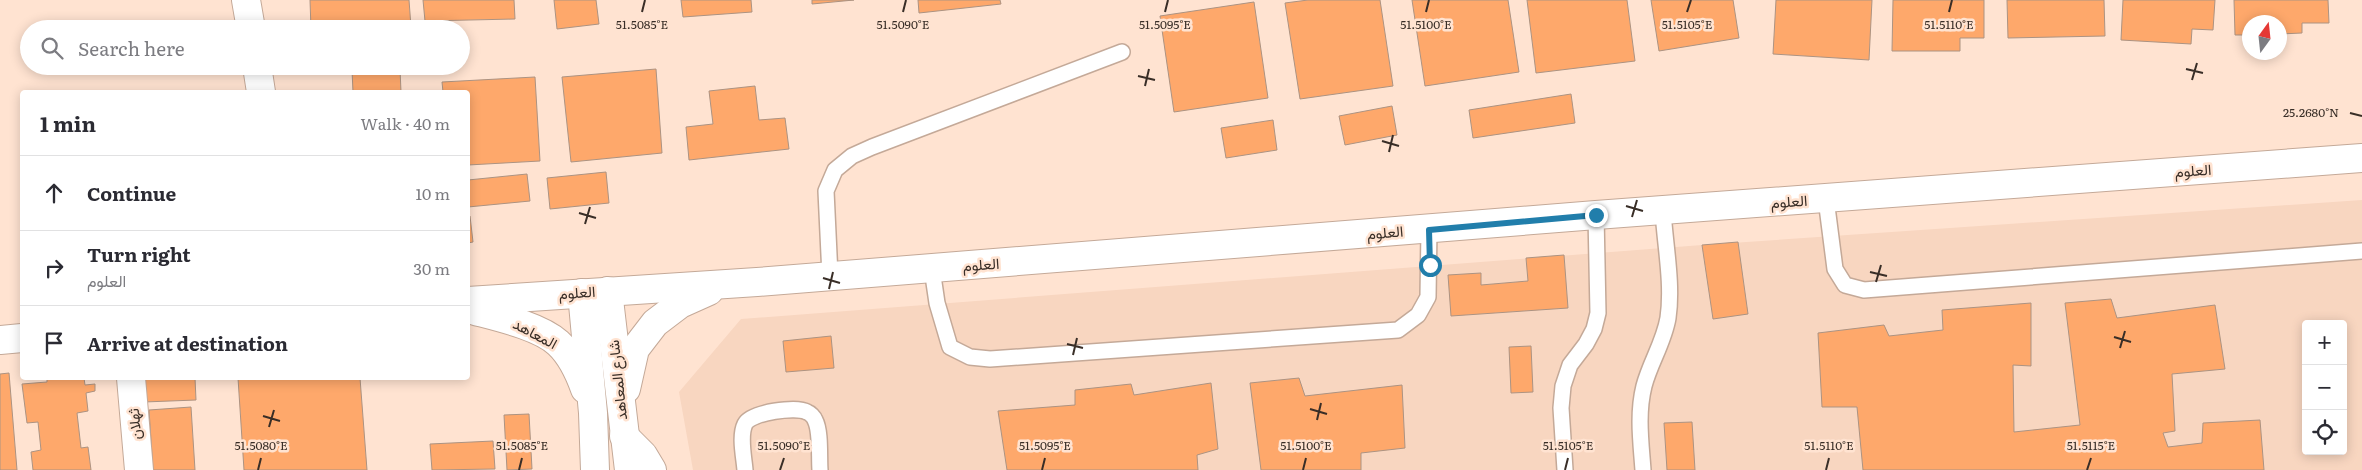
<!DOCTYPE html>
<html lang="en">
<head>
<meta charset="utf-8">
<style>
	body { margin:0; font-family:Literata,Vazirmatn,serif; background:#f7f7f7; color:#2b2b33 }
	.controls { position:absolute; right:15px; bottom:15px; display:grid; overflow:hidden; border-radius:5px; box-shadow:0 2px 12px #0003 }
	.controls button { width:45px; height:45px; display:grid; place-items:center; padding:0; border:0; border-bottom:1px solid #e1e1e2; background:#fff; color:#2b2b33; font:25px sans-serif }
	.compass { position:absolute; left:2242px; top:15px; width:45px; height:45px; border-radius:50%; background:#fff; box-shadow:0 2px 12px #0003; rotate:15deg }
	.stop { position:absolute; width:15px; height:15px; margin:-11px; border:4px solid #217eab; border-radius:50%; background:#fff }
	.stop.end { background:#217eab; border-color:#fff; box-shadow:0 1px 5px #0008 }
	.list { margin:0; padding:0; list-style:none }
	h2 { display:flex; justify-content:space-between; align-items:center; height:65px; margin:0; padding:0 20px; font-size:21px }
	h2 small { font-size:16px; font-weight:400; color:#7c7c81 }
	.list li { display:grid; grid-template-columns:32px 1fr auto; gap:15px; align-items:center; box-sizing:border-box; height:75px; padding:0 20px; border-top:1px solid #e1e1e2 }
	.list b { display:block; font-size:19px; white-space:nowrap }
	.list p { margin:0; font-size:16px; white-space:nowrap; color:#7c7c81 }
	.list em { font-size:16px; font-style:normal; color:#7c7c81 }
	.icon { flex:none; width:28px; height:28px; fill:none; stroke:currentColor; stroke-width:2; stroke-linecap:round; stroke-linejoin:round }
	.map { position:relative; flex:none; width:2362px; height:470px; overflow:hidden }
	.search { position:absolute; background:#fff; box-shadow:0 2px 12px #0003; left:20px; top:20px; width:450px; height:55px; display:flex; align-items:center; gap:12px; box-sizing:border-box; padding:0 18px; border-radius:28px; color:#7c7c81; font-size:19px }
	.panel { position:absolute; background:#fff; box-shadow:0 2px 12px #0003; left:20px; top:90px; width:450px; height:290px; border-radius:5px }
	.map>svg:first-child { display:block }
</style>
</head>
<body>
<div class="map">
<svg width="2362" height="470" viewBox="0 0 2362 470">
	<rect width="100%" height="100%" fill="#ffe3d1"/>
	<path fill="#f8d6c0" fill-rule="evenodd" d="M2362 200V470H693L679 392 741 319 1702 245ZM2306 324H2343V451H2306Z"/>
	<g fill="#fea86b" stroke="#ac9382">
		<polygon points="310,0 409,0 411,27 311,29"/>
		<polygon points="423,0 514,0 515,19 425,21"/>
		<polygon points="554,0 596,0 599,24 557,29"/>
		<polygon points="681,0 751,0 752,12 683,17"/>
		<polygon points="812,0 854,0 812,4"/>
		<polygon points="918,0 1000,0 1001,4 919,13"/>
		<polygon points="1308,0 1380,0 1393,86 1300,99 1285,3"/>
		<polygon points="1412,0 1508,0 1519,72 1425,86"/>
		<polygon points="1527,0 1627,0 1635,61 1536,73"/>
		<polygon points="1651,0 1733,0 1739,38 1659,51"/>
		<polygon points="1776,0 1872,0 1869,60 1773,54"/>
		<polygon points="1893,0 1984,0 1984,38 1960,38 1960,51 1892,51"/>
		<polygon points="2007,0 2104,0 2105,36 2008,38"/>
		<polygon points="2123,0 2215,0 2213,30 2192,29 2191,44 2121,40"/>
		<polygon points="2234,0 2328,0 2329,23 2302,23 2302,33 2280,34 2280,22 2250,22 2250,35 2235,35"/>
		<polygon points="1254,2 1268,98 1174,112 1160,16"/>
		<polygon points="400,69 401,92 353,92 352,70"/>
		<polygon points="656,69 662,153 571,162 562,77"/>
		<polygon points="535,77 540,161 468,165 468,92 443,92 442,82"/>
		<polygon points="755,86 759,120 785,118 789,149 689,160 686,127 713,124 709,91"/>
		<polygon points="1571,94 1575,123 1473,138 1469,110"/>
		<polygon points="1392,106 1397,135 1345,145 1339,116"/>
		<polygon points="1273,120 1277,150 1226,158 1221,128"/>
		<polygon points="606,172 609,203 550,209 547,178"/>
		<polygon points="527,174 530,201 468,207 468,180"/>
		<polygon points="470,216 473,242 468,243 468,217"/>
		<polygon points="1738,242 1748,314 1713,319 1702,245"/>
		<polygon points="1564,255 1568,308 1451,316 1448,275 1481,273 1481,285 1528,281 1526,258"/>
		<polygon points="2111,299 2117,318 2215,305 2225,369 2172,374 2175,431 2163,433 2168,447 2202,443 2203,423 2260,420 2264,470 1863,470 1857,407 1822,407 1818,333 1884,325 1889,336 1943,330 1942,310 2031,303 2031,366 2013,365 2014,432 2080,425 2065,303"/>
		<polygon points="831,336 834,368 786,372 783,341"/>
		<polygon points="1531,346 1533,392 1511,393 1509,347"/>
		<polygon points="9,373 17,470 0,470 0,374"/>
		<polygon points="47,378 84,378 85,385 95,384 95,391 86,393 88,411 77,413 81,448 88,447 91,470 33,470 31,452 41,450 38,422 27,423 22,384 47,382"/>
		<polygon points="143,378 195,378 196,400 144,402"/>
		<polygon points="238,378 360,378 367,470 244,470"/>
		<polygon points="1299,378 1305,396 1402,385 1405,448 1361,453 1361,470 1261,470 1250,383"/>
		<polygon points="1211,383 1218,449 1197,455 1198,470 1007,470 998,411 1075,405 1075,390 1131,384 1134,395"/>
		<polygon points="191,407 195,470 153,470 149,410"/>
		<polygon points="529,414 532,469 507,470 504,415"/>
		<polygon points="1692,422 1695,470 1667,470 1664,423"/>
		<polygon points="493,441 495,469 432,470 430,444"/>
	</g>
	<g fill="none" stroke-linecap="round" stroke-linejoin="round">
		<g stroke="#c4a998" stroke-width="18">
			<g id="lane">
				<polyline points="1826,199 1835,269 1845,285 1864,290 2362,251"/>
				<polyline points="932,269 937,303 950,347 970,357 990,359 1398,330 1418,315 1428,297 1429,229"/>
				<polyline points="830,276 826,191 835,170 852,156 872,147 1122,52"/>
				<path d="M745 470C744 457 739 436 745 424 751 412 797 406 807 412 810 413 814 417 815 420 821 431 819 457 820 470"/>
				<polyline points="1565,470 1561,408 1563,386 1570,365 1586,344 1594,329 1598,313 1596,215"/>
				<path d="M1643 470C1641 442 1637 414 1644 386 1650 363 1664 342 1668 318 1673 284 1665 245 1663 211"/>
			</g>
		</g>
		<g stroke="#c4a998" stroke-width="30">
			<g id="street">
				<polyline points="246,0 251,29"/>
				<polyline points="257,66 261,92"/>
				<polyline points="608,291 629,470"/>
				<polyline points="582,293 593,413 595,470"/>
				<polyline points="468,301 757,282 1596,215 2362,158"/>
				<path d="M468 309C493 316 538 325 558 343 571 355 579 372 585 389"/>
				<polyline points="0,340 22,338"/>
				<polyline points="131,378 139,470"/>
				<polyline points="626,389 635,349 655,323 680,304 709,291"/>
				<polyline points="624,436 643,455 652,470"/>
			</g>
		</g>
		<use href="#lane" stroke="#fff" stroke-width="15"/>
		<use href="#street" stroke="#fff" stroke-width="28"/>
	</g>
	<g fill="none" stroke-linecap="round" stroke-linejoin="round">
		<polyline stroke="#217eab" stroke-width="6" points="1430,265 1429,230 1596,215"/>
	</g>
	<path fill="none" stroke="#392e27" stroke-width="2" d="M642 12 645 0M903 12 906 0M1165 12 1168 0M1426 12 1429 0M1687 12 1691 0M1949 12 1952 0M2186 69 2203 73M1138 76 1155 80M2192 80 2197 63M1145 86 1149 69M2350 113 2362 116M1382 141 1399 146M1389 152 1393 135M1626 206 1643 211M579 213 596 218M1632 217 1637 200M585 224 590 207M1870 272 1887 276M823 278 840 283M1876 282 1881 265M829 289 833 272M2114 337 2131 342M1067 344 1083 348M2120 348 2125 331M1073 355 1077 338M1310 409 1327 414M263 416 280 421M1317 420 1321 403M269 427 274 410M258 470 261 458M519 470 522 458M780 470 784 458M1042 470 1045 458M1303 470 1306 458M1565 470 1568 458M1826 470 1829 458M2087 470 2091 458"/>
	<g text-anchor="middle" stroke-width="5" stroke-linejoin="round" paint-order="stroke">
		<g font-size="15" fill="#392e27" stroke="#ffe3d1">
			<text transform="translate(2193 171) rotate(-4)" y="5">العلوم</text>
			<text transform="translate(1789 202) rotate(-4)" y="5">العلوم</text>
			<text transform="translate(1385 233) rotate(-5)" y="5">العلوم</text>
			<text transform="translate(981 265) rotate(-4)" y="5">العلوم</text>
			<text transform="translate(577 293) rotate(-4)" y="5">العلوم</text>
			<text transform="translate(535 334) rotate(28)" y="5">المعاهد</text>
			<text transform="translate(618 380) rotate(-96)" y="5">شارع المعاهد</text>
			<text transform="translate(135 424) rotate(-95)" y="5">ثهلان</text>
		</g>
	</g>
	<g font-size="12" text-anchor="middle" fill="#392e27" stroke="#ffe3d1" stroke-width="5" stroke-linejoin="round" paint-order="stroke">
		<text x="642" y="29">51.5085°E</text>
		<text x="903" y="29">51.5090°E</text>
		<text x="1165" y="29">51.5095°E</text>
		<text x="1426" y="29">51.5100°E</text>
		<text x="1687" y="29">51.5105°E</text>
		<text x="1949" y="29">51.5110°E</text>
		<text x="2311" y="117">25.2680°N</text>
		<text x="261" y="450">51.5080°E</text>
		<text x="522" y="450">51.5085°E</text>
		<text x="784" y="450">51.5090°E</text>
		<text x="1045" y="450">51.5095°E</text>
		<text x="1306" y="450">51.5100°E</text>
		<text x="1568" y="450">51.5105°E</text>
		<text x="1829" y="450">51.5110°E</text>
		<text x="2091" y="450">51.5115°E</text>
	</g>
</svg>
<div class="controls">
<button>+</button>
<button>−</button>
<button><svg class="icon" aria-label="locate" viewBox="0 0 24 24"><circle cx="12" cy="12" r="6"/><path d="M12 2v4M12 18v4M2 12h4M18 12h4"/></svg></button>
</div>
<svg class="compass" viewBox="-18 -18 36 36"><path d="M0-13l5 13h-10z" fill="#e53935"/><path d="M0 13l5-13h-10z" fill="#7c7c81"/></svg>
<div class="stop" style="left:1430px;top:265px"></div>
<div class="stop end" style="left:1596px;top:215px"></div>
<div class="search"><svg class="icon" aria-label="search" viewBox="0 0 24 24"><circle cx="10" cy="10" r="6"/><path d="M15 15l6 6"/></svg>Search here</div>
<section class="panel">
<h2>1 min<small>Walk · 40 m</small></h2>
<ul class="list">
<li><svg class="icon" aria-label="ahead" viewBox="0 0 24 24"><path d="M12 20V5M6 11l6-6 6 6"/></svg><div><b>Continue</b></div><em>10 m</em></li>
<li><svg class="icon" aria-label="right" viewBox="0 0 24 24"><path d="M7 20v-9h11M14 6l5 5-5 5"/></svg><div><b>Turn right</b><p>العلوم</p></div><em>30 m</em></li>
<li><svg class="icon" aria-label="arrive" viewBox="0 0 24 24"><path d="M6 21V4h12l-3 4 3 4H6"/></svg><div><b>Arrive at destination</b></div></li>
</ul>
</section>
</div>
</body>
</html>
